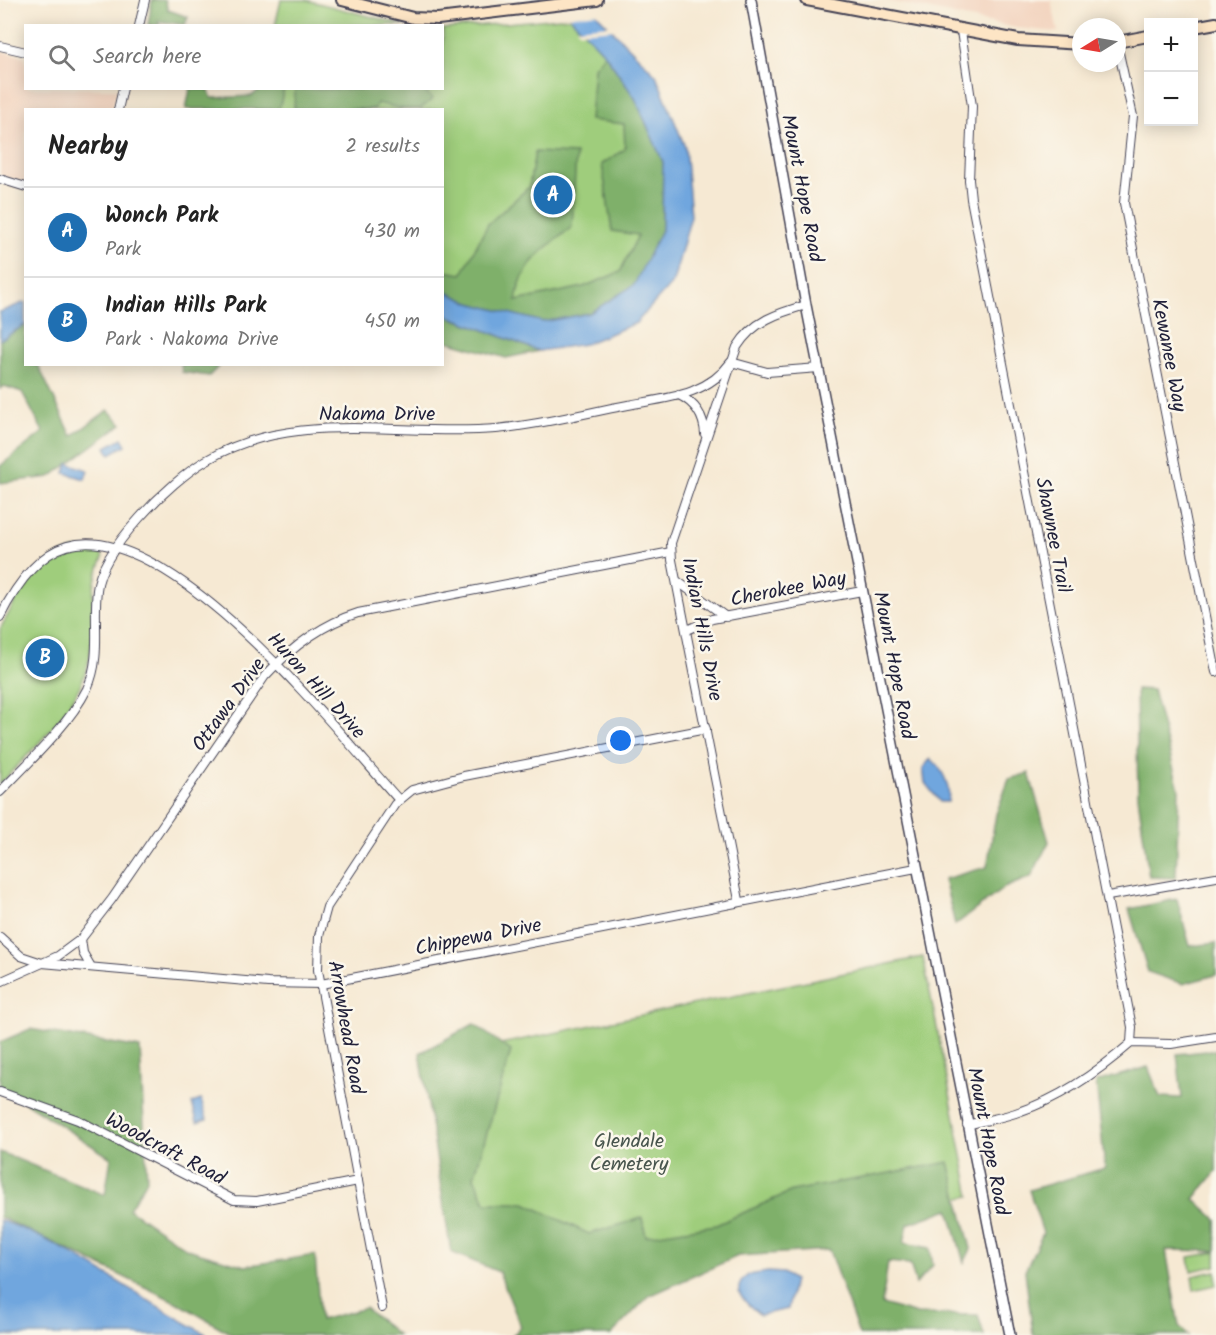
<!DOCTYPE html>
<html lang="en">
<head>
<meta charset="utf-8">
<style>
	body { margin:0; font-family:Kalam,sans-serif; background:#f6f6f6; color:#222 }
	.controls { position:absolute; right:18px; top:18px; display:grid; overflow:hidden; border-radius:0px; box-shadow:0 3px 15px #0003 }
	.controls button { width:54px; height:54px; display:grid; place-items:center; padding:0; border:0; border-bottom:2px solid #e0e0e0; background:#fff; color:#222; font:30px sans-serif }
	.compass { position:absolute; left:1072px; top:18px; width:54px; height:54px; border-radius:50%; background:#fff; box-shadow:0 3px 15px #0003; rotate:259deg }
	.you { position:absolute; left:621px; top:741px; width:21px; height:21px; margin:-15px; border:4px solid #fff; border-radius:50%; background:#1a73e8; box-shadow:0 0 0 9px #1a73e833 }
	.badge { display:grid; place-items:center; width:39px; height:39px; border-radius:50%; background:#1f6fb2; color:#fff; font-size:20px; font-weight:700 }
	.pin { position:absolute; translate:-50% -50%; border:3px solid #fff; box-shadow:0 2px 6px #0006 }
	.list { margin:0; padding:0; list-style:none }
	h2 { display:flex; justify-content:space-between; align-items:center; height:78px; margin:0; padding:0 24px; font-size:26px }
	h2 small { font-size:20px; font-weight:400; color:#767676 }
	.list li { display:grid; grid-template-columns:39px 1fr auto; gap:18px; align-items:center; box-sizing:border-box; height:90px; padding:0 24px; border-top:2px solid #e0e0e0 }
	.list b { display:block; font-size:22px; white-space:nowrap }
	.list p { margin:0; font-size:20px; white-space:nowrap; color:#767676 }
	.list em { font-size:20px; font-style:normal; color:#767676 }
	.icon { flex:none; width:33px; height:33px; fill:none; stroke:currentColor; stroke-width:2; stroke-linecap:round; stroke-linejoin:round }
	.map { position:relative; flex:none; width:1216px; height:1335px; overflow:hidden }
	.search { position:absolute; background:#fff; box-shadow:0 3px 15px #0003; left:24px; top:24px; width:420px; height:66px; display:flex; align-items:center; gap:15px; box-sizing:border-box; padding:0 21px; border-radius:0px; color:#767676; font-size:22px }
	.panel { position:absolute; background:#fff; box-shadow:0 3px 15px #0003; left:24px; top:108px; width:420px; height:258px; border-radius:0px }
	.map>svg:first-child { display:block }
</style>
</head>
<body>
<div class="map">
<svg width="1216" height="1335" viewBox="0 0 1216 1335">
	<rect width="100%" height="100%" fill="#fbf7ec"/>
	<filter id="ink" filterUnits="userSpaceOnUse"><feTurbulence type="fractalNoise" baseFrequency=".0167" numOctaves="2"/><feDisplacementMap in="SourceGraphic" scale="12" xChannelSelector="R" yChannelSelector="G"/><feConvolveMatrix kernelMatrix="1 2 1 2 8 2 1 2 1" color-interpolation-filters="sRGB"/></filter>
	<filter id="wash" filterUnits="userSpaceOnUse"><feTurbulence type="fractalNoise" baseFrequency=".008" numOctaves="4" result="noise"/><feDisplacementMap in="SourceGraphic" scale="24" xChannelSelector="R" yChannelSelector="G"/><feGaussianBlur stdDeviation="1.35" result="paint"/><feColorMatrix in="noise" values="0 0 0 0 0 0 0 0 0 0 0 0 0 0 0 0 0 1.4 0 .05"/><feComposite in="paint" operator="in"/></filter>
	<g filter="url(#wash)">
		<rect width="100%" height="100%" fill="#f6e9d3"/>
		<g fill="#f3d4bf">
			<polygon points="884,0 1051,0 1058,32 1017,28"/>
			<polygon points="0,51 25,57 26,88 117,89 112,109 26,110 25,182 0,175"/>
		</g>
		<g fill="#9fcd7b" stroke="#60785b" stroke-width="1.5">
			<polygon points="281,0 306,0 404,25 275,26"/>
			<polygon points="570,17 605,54 662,228 590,313 443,290 442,110 255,110 260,89 442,88 443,29"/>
			<path d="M75 549H99L103 558C87 593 95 613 91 648 85 704 36 745 0 784V629L16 600 33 577 55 557Z"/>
			<polygon points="923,957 970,1196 727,1249 524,1234 460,1248 423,1060"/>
			<polygon points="1216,1252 1216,1266 1191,1271 1189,1257"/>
			<polygon points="1216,1271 1216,1285 1194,1290 1192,1276"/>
		</g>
		<g fill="#7fb06b" stroke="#506953" stroke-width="1.5">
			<polygon points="152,0 165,0 168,10 188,17 185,25 158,21 160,25 148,25"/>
			<path d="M605 54 635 98 663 162 662 228 635 285 590 313 543 322 470 303 443 290V271L462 274 488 224 529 187 535 152 576 154 572 227C544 250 521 262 516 301L583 287 620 272 638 235 612 231 602 164 625 149 624 124 590 120 594 67Z"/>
			<polygon points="190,89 208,89 212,98 251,96 261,89 284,89 279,109 186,109"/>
			<polygon points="295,89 422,89 433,99 420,109 404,109 377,103 374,109 294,109"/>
			<polygon points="442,314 539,351 506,358 443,340"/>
			<polygon points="25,325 26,364 38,365 72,436 108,410 122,424 50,477 0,483 0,466 43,432 22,392 4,386 0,389 0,340"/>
			<polygon points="181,365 181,364 220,365 209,376 182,372"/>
			<polygon points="1136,689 1153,690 1179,789 1176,878 1149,877 1138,796"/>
			<polygon points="1029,773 1049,842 1031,877 1004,888 955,925 944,879 987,867 996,814 1009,779"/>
			<polygon points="1177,899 1190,946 1216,943 1216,975 1183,984 1148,972 1129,909"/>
			<polygon points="474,1024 511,1051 474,1177 486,1203 525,1203 589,1234 642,1218 646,1236 716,1225 792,1191 949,1162 971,1249 964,1263 949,1209 908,1224 904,1243 930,1248 933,1265 916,1284 910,1264 888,1262 882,1304 917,1314 978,1315 984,1335 859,1335 829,1250 738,1256 649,1296 611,1335 513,1335 521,1327 499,1272 451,1252 420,1053"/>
			<polygon points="30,1029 140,1048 147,1180 129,1209 187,1249 245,1266 315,1255 320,1320 365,1308 398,1335 233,1335 180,1304 0,1217 0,1152 105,1195 111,1158 0,1086 0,1042"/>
			<polygon points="1216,1050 1216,1172 1194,1199 1216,1219 1216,1251 1166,1250 1179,1326 1188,1335 1033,1335 1025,1271 1043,1233 1029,1190 1105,1168 1096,1082 1148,1067 1160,1097 1182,1098 1177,1054"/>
		</g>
		<g fill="#70a6de" stroke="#49648c" stroke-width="1.5">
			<polygon points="554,0 583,0 656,75 685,147 691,216 673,282 636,323 585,344 539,351 443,314 443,290 470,303 543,322 590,313 634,285 662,228 663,162 635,98 605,54"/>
			<polygon points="25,302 25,325 0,340 0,312"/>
			<polygon points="122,438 126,445 110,454 106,447"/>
			<polygon points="68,463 88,470 85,479 65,473"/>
			<path d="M930 759C943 768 951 787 948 802H940L925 783 923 768Z"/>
			<polygon points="201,1100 207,1119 197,1122 192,1103"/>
			<path d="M0 1220C74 1246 138 1299 208 1335H0Z"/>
			<path d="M768 1272 783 1273 794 1280 788 1309 760 1315C749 1304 726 1292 748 1275Z"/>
		</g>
		<g fill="#f6e9d3">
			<polygon points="551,0 587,0 599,13 566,17"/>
			<polygon points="611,25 615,29 580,32 576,28"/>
		</g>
	</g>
	<g filter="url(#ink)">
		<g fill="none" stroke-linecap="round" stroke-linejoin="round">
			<g stroke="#424052" stroke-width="10">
				<g id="minor">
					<polyline points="139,26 145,0"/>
					<polyline points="961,31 972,106 969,180 971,199 1132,1027 1131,1043"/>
					<polyline points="1117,44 1133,116 1124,203 1216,672"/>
					<polyline points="0,46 26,52"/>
					<polyline points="118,110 123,88"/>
					<polyline points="0,179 26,187"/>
					<path d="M679 395C695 403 704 416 705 434"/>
					<polyline points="677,581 726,617"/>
					<path d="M0 617C14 589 36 555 67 546 169 516 337 732 399 800"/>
					<polyline points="687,630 712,619 862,591"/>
					<path d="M0 792C28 763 69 725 87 689 102 657 93 624 97 590 101 549 170 482 205 461 294 408 399 437 496 429 540 425 585 413 628 405 666 398 707 396 731 362L767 372 819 368"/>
					<polyline points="1108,896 1216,877"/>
					<path d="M739 900 672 560 671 543 737 347C753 321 778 313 806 305"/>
					<polyline points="0,937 21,956 42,963 268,983 321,984 916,868"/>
					<polyline points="81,939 83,953 90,965"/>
					<path d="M0 982 58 956 81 939 112 899 265 676C290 649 322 624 358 613L671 552"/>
					<polyline points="0,1092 78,1120 234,1200 257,1201 358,1181"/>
					<path d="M967 1125C985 1120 1004 1118 1021 1111 1060 1098 1100 1070 1131 1043L1171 1044 1216 1037"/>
					<polyline points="382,1308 318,970 319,936 327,907 395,804 412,790 464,776 706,729"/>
				</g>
			</g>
			<g stroke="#424052" stroke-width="12">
				<polyline id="tertiary" points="751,0 806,305 1010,1335"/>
			</g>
			<g stroke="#424052" stroke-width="14">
				<g id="secondary">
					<polyline points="342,0 413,18 438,19 597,0"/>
					<polyline points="807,0 1018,40 1081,44"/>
					<polyline points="1194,27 1216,23"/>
					<polyline points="1117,42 1148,36"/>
				</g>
			</g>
			<use href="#minor" stroke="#fff" stroke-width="8"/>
			<use href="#tertiary" stroke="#fff" stroke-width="9"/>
			<use href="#secondary" stroke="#fde5c5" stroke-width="10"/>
		</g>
	</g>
	<g text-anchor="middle" stroke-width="5" stroke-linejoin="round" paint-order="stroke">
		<g font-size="20" fill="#22223b" stroke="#fbf7ec">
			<text transform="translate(803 188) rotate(79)" y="7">Mount Hope Road</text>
			<text transform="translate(1170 355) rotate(79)" y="7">Kewanee Way</text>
			<text x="377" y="420">Nakoma Drive</text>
			<text transform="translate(1054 535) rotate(79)" y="7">Shawnee Trail</text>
			<text transform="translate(788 588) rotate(-11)" y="7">Cherokee Way</text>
			<text transform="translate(703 629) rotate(79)" y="7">Indian Hills Drive</text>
			<text transform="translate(895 665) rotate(79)" y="7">Mount Hope Road</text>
			<text transform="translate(317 685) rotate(48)" y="7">Huron Hill Drive</text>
			<text transform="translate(228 704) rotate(-54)" y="7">Ottawa Drive</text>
			<text transform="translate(478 936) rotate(-11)" y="7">Chippewa Drive</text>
			<text transform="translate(347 1027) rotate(80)" y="7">Arrowhead Road</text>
			<text transform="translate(989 1141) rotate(79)" y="7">Mount Hope Road</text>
			<text transform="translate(166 1148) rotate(28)" y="7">Woodcraft Road</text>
		</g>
		<g font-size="20" fill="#48554e" stroke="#fbf7ec">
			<text x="629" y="1147">Glendale<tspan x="629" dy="23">Cemetery</tspan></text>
		</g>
	</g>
</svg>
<div class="controls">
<button>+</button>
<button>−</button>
</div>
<svg class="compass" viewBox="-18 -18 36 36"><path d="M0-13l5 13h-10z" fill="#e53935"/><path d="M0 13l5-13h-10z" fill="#767676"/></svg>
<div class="you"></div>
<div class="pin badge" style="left:553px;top:195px">A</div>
<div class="pin badge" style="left:45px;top:658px">B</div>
<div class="search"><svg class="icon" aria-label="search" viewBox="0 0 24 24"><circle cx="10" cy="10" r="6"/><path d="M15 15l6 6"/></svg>Search here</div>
<section class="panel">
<h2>Nearby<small>2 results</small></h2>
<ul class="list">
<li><span class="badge">A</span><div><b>Wonch Park</b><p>Park</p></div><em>430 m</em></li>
<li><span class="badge">B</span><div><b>Indian Hills Park</b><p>Park · Nakoma Drive</p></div><em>450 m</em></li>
</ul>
</section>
</div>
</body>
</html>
